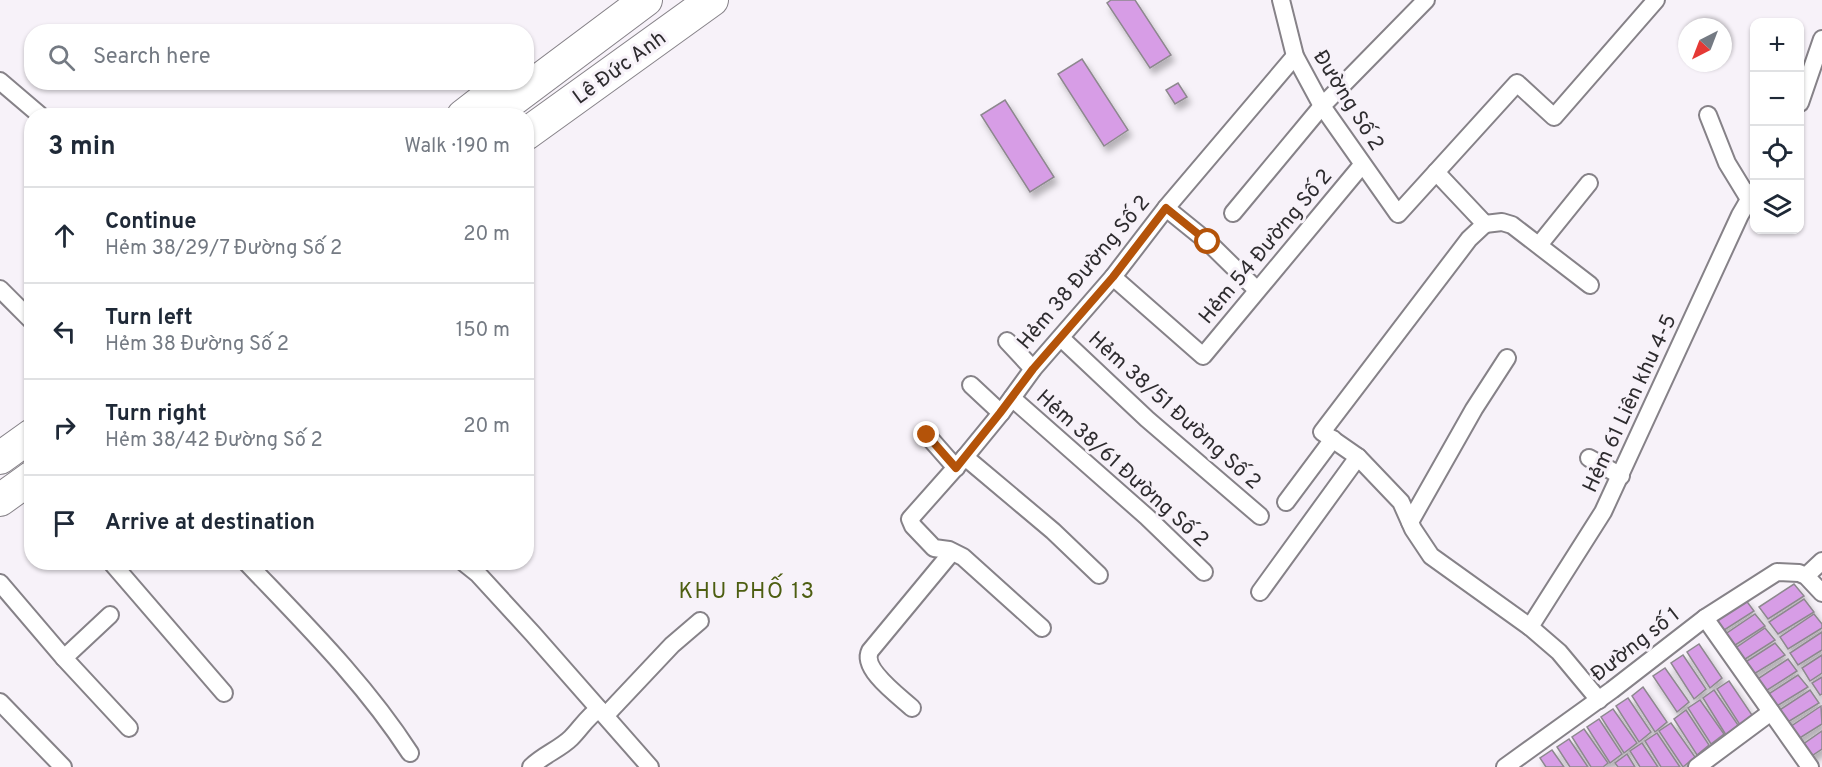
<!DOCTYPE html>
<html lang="en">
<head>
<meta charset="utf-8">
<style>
	body { margin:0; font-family:Overpass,sans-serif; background:#f2f2f3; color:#1f2937 }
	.controls { position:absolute; right:18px; top:18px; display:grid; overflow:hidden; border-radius:12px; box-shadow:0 2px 4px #0004 }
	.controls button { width:54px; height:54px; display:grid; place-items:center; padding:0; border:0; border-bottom:2px solid #e0e1e3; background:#fff; color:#1f2937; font:30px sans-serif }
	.compass { position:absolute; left:1678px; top:18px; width:54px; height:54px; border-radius:50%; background:#fff; box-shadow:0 2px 4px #0004; rotate:222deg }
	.stop { position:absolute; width:18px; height:18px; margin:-14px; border:4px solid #b45309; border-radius:50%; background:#fff }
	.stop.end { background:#b45309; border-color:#fff; box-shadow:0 2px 6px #0008 }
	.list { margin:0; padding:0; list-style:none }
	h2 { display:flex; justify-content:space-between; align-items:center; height:78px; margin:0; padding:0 24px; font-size:26px }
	h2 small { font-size:20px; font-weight:400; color:#747a83 }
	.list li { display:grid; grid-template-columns:39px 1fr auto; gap:18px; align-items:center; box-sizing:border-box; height:96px; padding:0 24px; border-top:2px solid #e0e1e3 }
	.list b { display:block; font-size:22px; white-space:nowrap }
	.list p { margin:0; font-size:20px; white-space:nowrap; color:#747a83 }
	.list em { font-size:20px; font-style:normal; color:#747a83 }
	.icon { flex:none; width:33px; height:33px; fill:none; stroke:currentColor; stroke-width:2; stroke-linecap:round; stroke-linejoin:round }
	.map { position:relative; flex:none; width:1822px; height:767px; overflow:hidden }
	.search { position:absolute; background:#fff; box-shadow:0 2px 4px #0004; left:24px; top:24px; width:510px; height:66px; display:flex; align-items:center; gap:15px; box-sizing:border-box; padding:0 21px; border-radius:24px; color:#747a83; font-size:22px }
	.panel { position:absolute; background:#fff; box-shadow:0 2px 4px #0004; left:24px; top:108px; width:510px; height:462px; border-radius:24px }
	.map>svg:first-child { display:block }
</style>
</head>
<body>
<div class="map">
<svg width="1822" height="767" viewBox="0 0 1822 767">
	<defs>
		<filter id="shadow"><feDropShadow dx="3.5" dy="6" stdDeviation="3" flood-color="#0004"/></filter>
	</defs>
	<rect width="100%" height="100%" fill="#f7f2f9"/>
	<g fill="#d79de6" stroke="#8d888e" stroke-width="1.5" filter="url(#shadow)">
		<polygon points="1111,0 1135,0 1171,55 1150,68 1107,3"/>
		<polygon points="1082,59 1128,130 1104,146 1058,74"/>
		<polygon points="1178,83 1187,97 1175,104 1166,90"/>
		<polygon points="1005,100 1054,177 1030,192 981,115"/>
		<polygon points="1794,584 1804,596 1768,619 1759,607"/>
		<polygon points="1745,599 1754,611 1718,634 1710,622"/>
		<polygon points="1804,599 1814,612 1778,634 1769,622"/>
		<polygon points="1755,614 1765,626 1729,649 1721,637"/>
		<polygon points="1814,614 1822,624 1822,628 1788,649 1780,637"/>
		<polygon points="1765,628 1775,640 1739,663 1731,651"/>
		<polygon points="1822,632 1822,650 1798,665 1790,653"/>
		<polygon points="1775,643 1785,655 1749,677 1741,665"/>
		<polygon points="1699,644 1722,678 1710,688 1687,652"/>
		<polygon points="1683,655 1706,689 1694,699 1671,663"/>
		<polygon points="1822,655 1822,673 1810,681 1802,668"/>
		<polygon points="1788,659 1797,671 1761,694 1753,682"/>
		<polygon points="1665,668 1689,702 1677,712 1653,676"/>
		<polygon points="1798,675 1808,687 1772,709 1764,697"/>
		<polygon points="1822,677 1822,694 1820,695 1812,683"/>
		<polygon points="1729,681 1752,715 1740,725 1717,689"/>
		<polygon points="1643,687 1667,722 1655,732 1632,696"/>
		<polygon points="1714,690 1738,725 1726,735 1703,698"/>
		<polygon points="1810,690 1819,703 1783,725 1775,713"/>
		<polygon points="1628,698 1651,732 1639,742 1616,706"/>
		<polygon points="1700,700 1724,734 1711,744 1688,708"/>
		<polygon points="1821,706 1822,724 1795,741 1787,729"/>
		<polygon points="1613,709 1637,743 1624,753 1601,717"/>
		<polygon points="1686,710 1709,745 1697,755 1674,719"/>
		<polygon points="1599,719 1622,754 1610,763 1587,727"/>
		<polygon points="1671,723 1695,757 1683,767 1659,731"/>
		<polygon points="1584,729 1608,763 1603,767 1591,767 1572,737"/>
		<polygon points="1822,731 1822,749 1807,759 1799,747"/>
		<polygon points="1657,733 1680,767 1661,767 1645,741"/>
		<polygon points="1569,739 1588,767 1570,767 1557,747"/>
		<polygon points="1642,743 1658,767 1640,767 1630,751"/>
		<polygon points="1552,750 1564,767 1546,767 1540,758"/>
		<polygon points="1627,754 1635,767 1618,767 1615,763"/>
	</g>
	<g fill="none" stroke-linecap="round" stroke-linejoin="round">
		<g stroke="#868288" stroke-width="20">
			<g id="street">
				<polyline points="1281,0 1295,56 1322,106 1398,214 1517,83 1554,117 1656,0"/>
				<polyline points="0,81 41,116"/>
				<polyline points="1800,103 1822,39"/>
				<polyline points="1708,115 1727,163 1749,199"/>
				<polyline points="1436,172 1485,224 1469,239 1322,432 1358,457 1401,502 1413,529 1431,556 1530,627 1559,652 1599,700"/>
				<polyline points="1166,208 1208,242 1257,290"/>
				<polyline points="1233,213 1322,106 1426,0"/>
				<polyline points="1485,224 1502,222 1512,225 1590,285"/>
				<polyline points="1539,245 1589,183"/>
				<polyline points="1113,277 1203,356 1362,165"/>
				<polyline points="0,289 32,321"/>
				<polyline points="1061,338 1147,419 1260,516"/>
				<polyline points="1007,341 1033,369"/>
				<polyline points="971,385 1001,413"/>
				<polyline points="1012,398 1147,517 1204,572"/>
				<polyline points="927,435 956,468"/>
				<polyline points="965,457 1053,531 1099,575"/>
				<polyline points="1589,458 1621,476"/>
				<polyline points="1286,502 1333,439"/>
				<polyline points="1410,522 1474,409 1507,358"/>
				<polyline points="111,562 224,693"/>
				<path d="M246 562C304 623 364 682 410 753"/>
				<polyline points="463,562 478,574 533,634 650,767"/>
				<polyline points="1806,576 1822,561"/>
				<polyline points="0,583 64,658 129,728"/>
				<polyline points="1260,592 1358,457"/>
				<polyline points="1705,618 1810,767"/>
				<polyline points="1530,627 1603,512 1740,215 1754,191"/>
				<polyline points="1042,628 963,557 949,550 934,548 913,526 910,519 965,457 1001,413 1033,369 1113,277 1166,208 1295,56"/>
				<polyline points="64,658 110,615"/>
				<polyline points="0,702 63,767"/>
				<path d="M912 708C899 696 861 669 870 651L952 552"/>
				<polyline points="606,715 672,645 700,621"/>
				<path d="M531 767C543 755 560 749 571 738 581 728 587 717 599 709"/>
				<polyline points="1505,767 1612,690 1705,618 1777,572 1799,573 1806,576 1822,593"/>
				<polyline points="1697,767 1771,712"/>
			</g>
		</g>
		<g stroke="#868288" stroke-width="34">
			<g id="highway">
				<polyline points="463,116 503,85"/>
				<polyline points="491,116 646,0"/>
				<polyline points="526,134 712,0"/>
				<polyline points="0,458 32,435"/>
				<polyline points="0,500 32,477"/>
			</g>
		</g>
		<use href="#street" stroke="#fff" stroke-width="16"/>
		<use href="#highway" stroke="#fff" stroke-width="32"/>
	</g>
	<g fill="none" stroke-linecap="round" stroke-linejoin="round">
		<polyline stroke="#b45309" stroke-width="8" points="927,435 956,468 1000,413 1033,369 1113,277 1166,208 1208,242"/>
	</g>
	<g text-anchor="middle" stroke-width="6" stroke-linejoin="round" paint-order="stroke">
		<g font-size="21" fill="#2e2c2f" stroke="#f7f2f9">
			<text transform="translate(619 67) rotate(-36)" y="7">Lê Đức Anh</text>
			<text transform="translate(1349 100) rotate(58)" y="7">Đường Số 2</text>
			<text transform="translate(1265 246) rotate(-50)" y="7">Hẻm 54 Đường Số 2</text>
			<text transform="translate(1083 272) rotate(-50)" y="7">Hẻm 38 Đường Số 2</text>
			<text transform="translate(1629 403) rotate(-65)" y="7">Hẻm 61 Liên khu 4-5</text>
			<text transform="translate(1175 410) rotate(42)" y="7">Hẻm 38/51 Đường Số 2</text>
			<text transform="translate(1123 468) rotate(42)" y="7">Hẻm 38/61 Đường Số 2</text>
			<text transform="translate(1635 644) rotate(-38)" y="7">Đường số 1</text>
		</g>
		<g font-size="22" letter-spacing="1.5" fill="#4d5e11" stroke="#f7f2f9">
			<text x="747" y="598">KHU PHỐ 13</text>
		</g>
	</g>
</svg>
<div class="controls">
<button>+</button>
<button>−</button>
<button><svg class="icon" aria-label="locate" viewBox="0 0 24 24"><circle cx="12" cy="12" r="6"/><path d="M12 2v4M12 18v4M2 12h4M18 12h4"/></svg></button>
<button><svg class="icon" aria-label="layers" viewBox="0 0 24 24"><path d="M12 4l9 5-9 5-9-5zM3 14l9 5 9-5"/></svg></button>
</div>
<svg class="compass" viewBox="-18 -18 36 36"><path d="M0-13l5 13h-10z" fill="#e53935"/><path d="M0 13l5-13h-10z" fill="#747a83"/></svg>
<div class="stop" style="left:1208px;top:242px"></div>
<div class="stop end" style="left:927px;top:435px"></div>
<div class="search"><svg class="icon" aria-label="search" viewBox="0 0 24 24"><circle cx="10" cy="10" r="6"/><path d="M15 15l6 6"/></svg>Search here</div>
<section class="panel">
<h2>3 min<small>Walk · 190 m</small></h2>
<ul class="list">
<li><svg class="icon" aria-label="ahead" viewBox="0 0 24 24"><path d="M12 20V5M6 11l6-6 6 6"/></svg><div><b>Continue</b><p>Hẻm 38/29/7 Đường Số 2</p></div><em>20 m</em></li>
<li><svg class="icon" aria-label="left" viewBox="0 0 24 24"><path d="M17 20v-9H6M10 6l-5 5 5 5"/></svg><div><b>Turn left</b><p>Hẻm 38 Đường Số 2</p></div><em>150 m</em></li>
<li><svg class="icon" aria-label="right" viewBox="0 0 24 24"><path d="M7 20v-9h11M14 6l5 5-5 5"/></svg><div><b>Turn right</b><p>Hẻm 38/42 Đường Số 2</p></div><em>20 m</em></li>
<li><svg class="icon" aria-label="arrive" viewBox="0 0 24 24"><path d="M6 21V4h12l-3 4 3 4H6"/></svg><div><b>Arrive at destination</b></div></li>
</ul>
</section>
</div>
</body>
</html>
